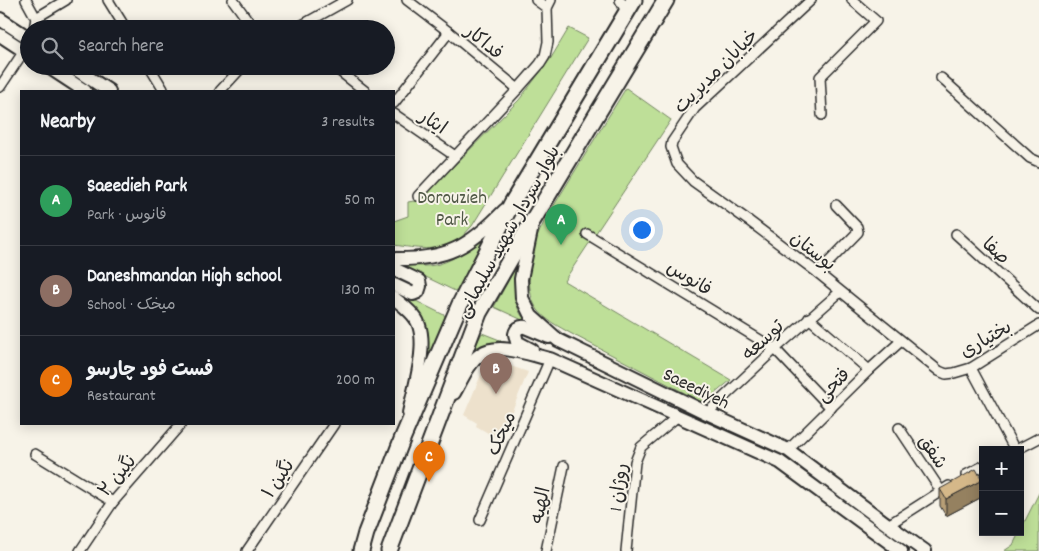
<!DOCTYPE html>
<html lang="en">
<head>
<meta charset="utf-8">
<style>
	body { margin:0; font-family:Dekko,"Playpen Sans Arabic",sans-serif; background:#242831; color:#f1f3f6 }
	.controls { position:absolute; right:15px; bottom:15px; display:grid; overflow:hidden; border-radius:0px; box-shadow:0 2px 12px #0003 }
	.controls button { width:45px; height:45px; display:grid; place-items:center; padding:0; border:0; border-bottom:1px solid #363941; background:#171b24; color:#f1f3f6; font:25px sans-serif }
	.you { position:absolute; left:641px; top:229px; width:18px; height:18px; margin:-12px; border:4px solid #fff; border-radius:50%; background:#1a73e8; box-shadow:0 0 0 8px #1a73e833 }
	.badge { display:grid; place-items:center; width:32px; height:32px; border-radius:50%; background:#7c3aed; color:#fff; font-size:16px; font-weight:700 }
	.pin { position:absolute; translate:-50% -41px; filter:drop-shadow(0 1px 2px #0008) }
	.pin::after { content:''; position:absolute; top:26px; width:18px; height:15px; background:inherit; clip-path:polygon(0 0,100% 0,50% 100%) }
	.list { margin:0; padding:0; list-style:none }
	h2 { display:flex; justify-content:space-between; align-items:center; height:65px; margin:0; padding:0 20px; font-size:21px }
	h2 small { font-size:16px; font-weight:400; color:#9ea1a6 }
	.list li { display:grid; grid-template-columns:32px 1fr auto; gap:15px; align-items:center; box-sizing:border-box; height:90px; padding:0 20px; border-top:1px solid #363941 }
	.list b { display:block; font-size:19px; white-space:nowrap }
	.list p { margin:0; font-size:16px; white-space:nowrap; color:#9ea1a6 }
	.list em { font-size:16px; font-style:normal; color:#9ea1a6 }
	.icon { flex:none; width:28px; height:28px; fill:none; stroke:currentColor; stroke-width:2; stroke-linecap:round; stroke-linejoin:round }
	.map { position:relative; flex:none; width:1039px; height:551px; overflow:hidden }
	.search { position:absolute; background:#171b24; box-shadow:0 2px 12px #0003; left:20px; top:20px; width:375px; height:55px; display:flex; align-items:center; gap:12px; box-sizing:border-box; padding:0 18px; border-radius:28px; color:#9ea1a6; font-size:19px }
	.panel { position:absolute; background:#171b24; box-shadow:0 2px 12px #0003; left:20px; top:90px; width:375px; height:335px; border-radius:0px }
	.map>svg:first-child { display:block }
</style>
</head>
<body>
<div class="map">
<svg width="1039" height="551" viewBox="0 0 1039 551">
	<rect width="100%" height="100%" fill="#f7f3e8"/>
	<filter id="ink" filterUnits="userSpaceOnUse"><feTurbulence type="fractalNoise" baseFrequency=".02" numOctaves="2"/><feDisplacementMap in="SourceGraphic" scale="10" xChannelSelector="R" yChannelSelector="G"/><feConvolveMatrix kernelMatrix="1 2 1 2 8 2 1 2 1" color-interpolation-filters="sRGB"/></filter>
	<g filter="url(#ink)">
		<polygon fill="#ede1cc" points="493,360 528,372 500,440 476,426 477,423 464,415 486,363"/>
		<g fill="#bedf98" stroke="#748562">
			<path d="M569 28 588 38 472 226C467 231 463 237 457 240 437 253 416 248 394 245V221L408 216V202L420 200 519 100 551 58Z"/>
			<path d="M626 88 671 120 564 281 731 380 707 400 700 401 570 333C560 327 545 320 538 310 525 294 529 260 535 241 538 234 542 227 545 220Z"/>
			<path d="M486 235 457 292 399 264C412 265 426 268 439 264 457 259 472 246 486 235Z"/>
			<path d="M520 259C515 280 509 308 529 323L494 307Z"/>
			<path d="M394 290 446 316 426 362C431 320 424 317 394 290Z"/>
			<path d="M482 333 515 346C491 343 486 338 469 358Z"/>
			<polygon points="1039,493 1039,551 1004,551 1013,545"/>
		</g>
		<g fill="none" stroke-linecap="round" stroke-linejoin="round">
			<g stroke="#2b2b2b" stroke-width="12">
				<g id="minor">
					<polyline points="26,0 36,18"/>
					<polyline points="108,0 126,29"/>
					<polyline points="233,0 254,29"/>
					<polyline points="407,0 449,32 518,89"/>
					<polyline points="536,0 547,8"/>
					<polyline points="620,0 627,13"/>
					<polyline points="811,0 695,108 672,142 671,147 677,164 693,181 749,221 818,273 939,371 946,374 954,373 971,368 1039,325"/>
					<polyline points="34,29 36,18 66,0"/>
					<polyline points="295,29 347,0"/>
					<polyline points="149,66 163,89"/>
					<polyline points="333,66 365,91"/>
					<polyline points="941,78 1030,158 1039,162"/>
					<polyline points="0,87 24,51"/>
					<polyline points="220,91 243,66"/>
					<polyline points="394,103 449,32"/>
					<polyline points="394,114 455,156"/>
					<polyline points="822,115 820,77 876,21 852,0"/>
					<polyline points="418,196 518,89 540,64 545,56 548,42 547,8 551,0"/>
					<polyline points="587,234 775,349 831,408"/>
					<polyline points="956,234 1039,310"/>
					<polyline points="818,273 858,232 857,227 836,205"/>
					<polyline points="809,318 869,370"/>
					<polyline points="971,368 1015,450"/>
					<polyline points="707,413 775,349 840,292"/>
					<polyline points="899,428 941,491"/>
					<polyline points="788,450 869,370 901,341"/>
					<polyline points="1016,450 1039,438"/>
					<polyline points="35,454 113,502"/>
					<polyline points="966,475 983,466"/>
					<polyline points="480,520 550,359"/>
					<polyline points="888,525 949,486"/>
					<polyline points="80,551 113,502 181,424"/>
					<polyline points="247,551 334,424"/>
					<polyline points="546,551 564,466"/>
					<polyline points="626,551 635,462 641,447 678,416"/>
				</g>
			</g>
			<g stroke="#2b2b2b" stroke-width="16">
				<g id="secondary">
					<polyline points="0,19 29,38"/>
					<polyline points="0,35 29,54"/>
					<polyline points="47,66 85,91"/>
					<polyline points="71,66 109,91"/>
					<polyline points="532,226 521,279 522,298 531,316 558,340 707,413 788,450 888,525 925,551"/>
					<path d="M394 259C447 260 469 247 505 210"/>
					<polyline points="394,269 419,281 420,286 418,292 413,294 394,285"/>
					<path d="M394 298C401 304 411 311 416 319 430 341 414 388 409 413"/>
					<path d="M532 350 517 342 515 334C516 329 520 326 525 327L549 337"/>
					<path d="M454 393C461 381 468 363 481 354 498 342 531 355 550 359L780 462 901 551"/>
				</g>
			</g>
			<g stroke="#2b2b2b" stroke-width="19">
				<g id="trunk">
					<polyline points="361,551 366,533 403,437 460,304 512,203 634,0"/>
					<polyline points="389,551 479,313 533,220 666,0"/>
				</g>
			</g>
			<use href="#minor" stroke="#f7f3e8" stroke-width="9"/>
			<use href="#secondary" stroke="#f7f3e8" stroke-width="12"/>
			<use href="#trunk" stroke="#f7f3e8" stroke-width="15"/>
		</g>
		<polygon fill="#b79e76" stroke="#2b2b2b" points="940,489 982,497 946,516 940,506"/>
		<polygon fill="#958160" stroke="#2b2b2b" points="982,480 982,497 946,516 946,499"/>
		<polygon fill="#d5b889" stroke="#2b2b2b" points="976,469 982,480 946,499 940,489"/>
	</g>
	<g text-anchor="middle" stroke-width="4" stroke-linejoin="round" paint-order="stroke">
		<g font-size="19" fill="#2b2b2b" stroke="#f7f3e8">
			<text transform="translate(485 41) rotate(39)" y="7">فداکار</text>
			<text transform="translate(715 70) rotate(-45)" y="7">خیابان مدیریت</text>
			<text transform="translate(434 121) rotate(34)" y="7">ایثار</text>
			<text transform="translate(507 231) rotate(-61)" y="7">بلوار سردار شهید سلیمانی</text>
			<text transform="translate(814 250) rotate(38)" y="7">بوستان</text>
			<text transform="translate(997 250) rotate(42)" y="7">صفا</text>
			<text transform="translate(690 277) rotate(32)" y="7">فانوس</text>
			<text transform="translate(985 338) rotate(-30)" y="7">بختیاری</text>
			<text transform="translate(762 339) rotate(-43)" y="7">توسعه</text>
			<text transform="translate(832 384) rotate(-45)" y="7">فتحی</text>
			<text transform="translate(697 387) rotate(26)" y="7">Saeediyeh</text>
			<text transform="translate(500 433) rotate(-66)" y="7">میخک</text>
			<text transform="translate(934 451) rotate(56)" y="7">شفق</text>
			<text transform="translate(116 475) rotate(-50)" y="7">نگین ۲</text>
			<text transform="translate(277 478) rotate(-56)" y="7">نگین ۱</text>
			<text transform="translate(617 487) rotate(-83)" y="7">روژان 1</text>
			<text transform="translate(539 505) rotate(-78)" y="7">الهیه</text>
		</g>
		<g font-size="19" fill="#505846" stroke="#f7f3e8">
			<text x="452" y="203">Dorouzieh<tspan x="452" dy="22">Park</tspan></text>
		</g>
	</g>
</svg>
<div class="controls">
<button>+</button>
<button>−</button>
</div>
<div class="you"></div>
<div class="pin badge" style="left:561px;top:245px;background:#2e9e5b">A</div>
<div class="pin badge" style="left:496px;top:394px;background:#8d6e63">B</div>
<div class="pin badge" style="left:429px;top:482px;background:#e8710a">C</div>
<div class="search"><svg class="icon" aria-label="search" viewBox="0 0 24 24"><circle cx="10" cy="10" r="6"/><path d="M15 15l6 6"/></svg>Search here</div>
<section class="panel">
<h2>Nearby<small>3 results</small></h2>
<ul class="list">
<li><span class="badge" style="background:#2e9e5b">A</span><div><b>Saeedieh Park</b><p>Park · فانوس</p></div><em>50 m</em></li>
<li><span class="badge" style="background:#8d6e63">B</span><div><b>Daneshmandan High school</b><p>School · میخک</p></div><em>130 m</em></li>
<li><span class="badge" style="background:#e8710a">C</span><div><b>فست فود چارسو</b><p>Restaurant</p></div><em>200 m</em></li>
</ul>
</section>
</div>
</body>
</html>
